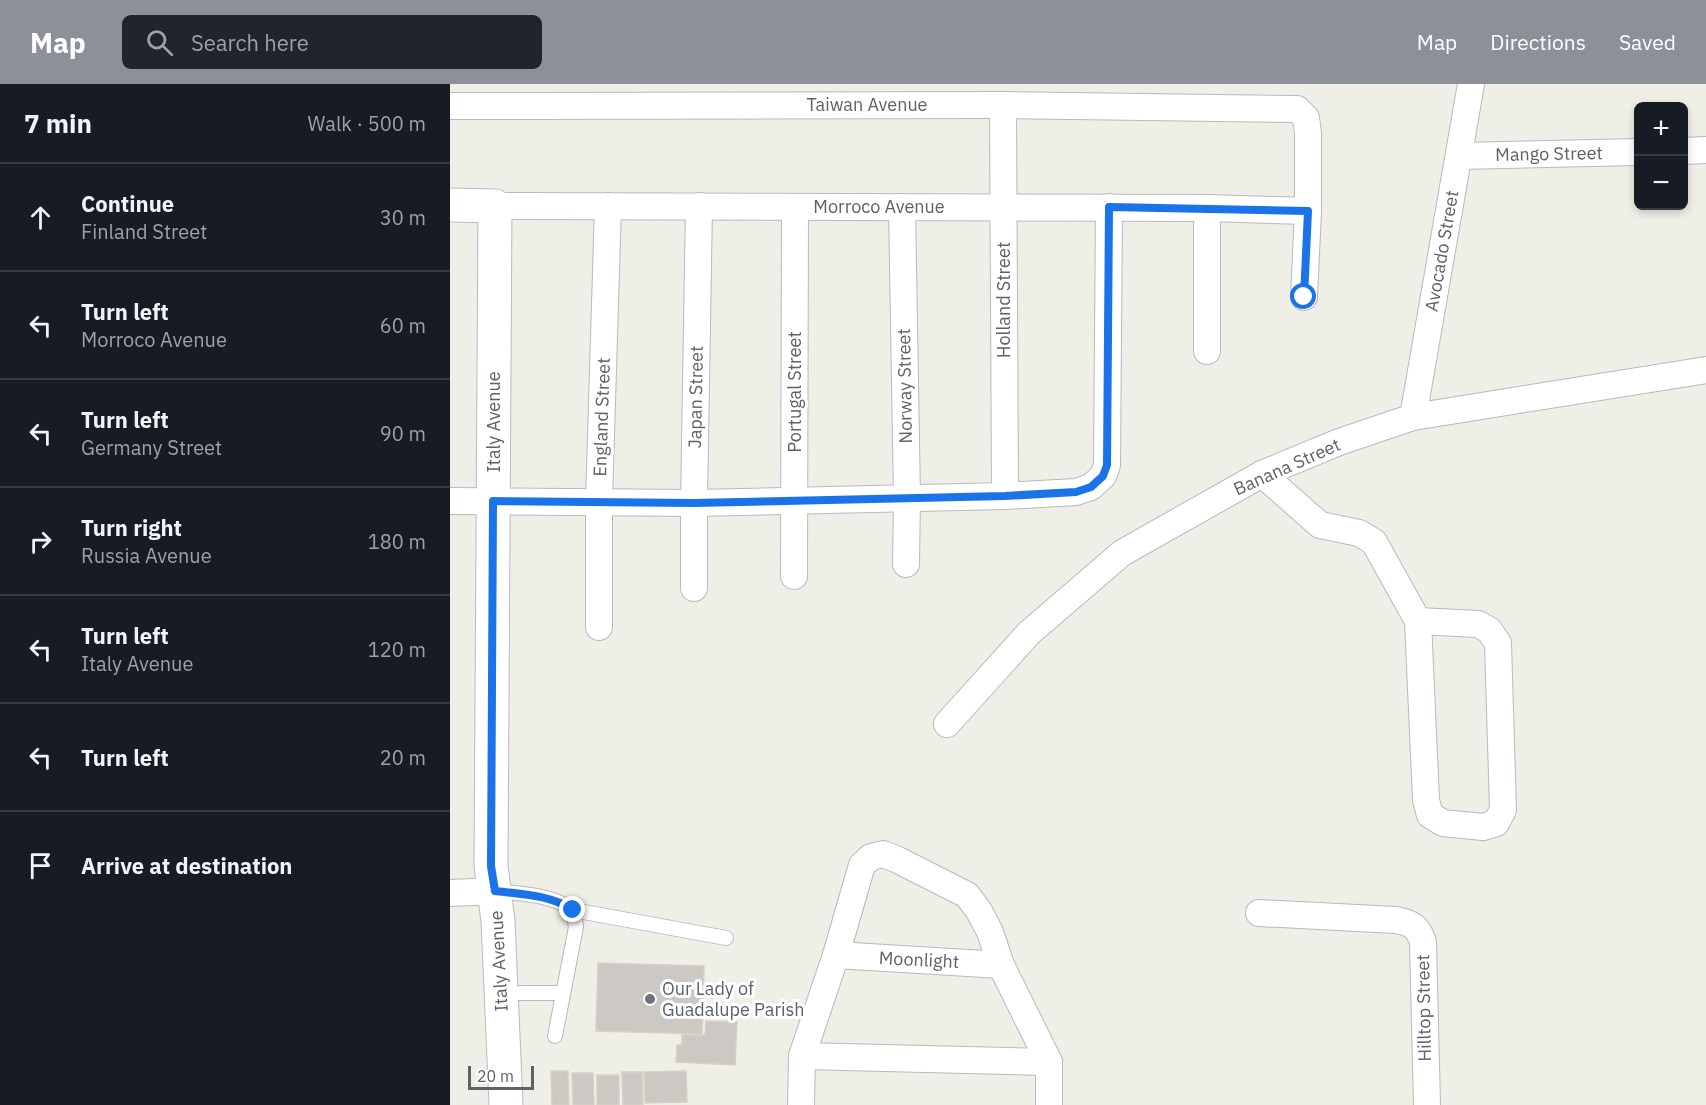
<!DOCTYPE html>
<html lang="en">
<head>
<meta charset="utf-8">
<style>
	body { margin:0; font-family:"IBM Plex Sans",sans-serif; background:#20242c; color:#f1f3f6 }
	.controls { position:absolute; right:18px; top:18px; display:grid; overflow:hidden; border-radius:9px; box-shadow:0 3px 9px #0003 }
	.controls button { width:54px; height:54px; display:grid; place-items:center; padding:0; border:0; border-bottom:2px solid #363941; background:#171b24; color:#f1f3f6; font:30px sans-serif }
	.scale { position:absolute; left:18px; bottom:15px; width:66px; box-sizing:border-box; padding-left:6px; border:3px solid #5e6167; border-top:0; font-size:16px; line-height:21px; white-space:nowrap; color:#5e6167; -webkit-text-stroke:4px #fff; paint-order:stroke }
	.stop { position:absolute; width:18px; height:18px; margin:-14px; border:4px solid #1a73e8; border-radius:50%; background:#fff }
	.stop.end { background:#1a73e8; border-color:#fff; box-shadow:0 2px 6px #0008 }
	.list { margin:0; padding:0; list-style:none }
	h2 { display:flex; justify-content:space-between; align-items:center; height:78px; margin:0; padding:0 24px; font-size:26px }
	h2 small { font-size:20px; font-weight:400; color:#9ea1a6 }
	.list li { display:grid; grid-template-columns:39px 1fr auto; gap:18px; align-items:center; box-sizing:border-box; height:108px; padding:0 24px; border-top:2px solid #363941 }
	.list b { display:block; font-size:22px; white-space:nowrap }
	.list p { margin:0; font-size:20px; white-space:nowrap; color:#9ea1a6 }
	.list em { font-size:20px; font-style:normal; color:#9ea1a6 }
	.icon { flex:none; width:33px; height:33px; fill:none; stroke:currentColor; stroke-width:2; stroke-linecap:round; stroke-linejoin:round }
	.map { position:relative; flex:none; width:1256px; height:1021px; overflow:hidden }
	header { display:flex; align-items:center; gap:36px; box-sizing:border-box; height:84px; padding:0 30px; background:#8c9099; color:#fff }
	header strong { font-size:28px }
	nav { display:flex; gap:33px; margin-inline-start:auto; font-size:21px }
	.search { width:420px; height:54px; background:#20242c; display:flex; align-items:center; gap:15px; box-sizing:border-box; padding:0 21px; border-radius:9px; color:#9ea1a6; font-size:22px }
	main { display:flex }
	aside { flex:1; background:#171b24 }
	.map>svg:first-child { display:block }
</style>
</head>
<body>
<header>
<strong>Map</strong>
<div class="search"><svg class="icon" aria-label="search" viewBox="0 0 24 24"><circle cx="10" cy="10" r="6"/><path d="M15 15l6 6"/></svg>Search here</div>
<nav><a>Map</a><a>Directions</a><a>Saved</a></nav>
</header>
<main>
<aside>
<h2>7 min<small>Walk · 500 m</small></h2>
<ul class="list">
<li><svg class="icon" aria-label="ahead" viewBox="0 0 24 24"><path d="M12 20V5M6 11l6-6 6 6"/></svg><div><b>Continue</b><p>Finland Street</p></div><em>30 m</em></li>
<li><svg class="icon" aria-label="left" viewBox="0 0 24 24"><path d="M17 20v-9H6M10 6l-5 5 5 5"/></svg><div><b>Turn left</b><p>Morroco Avenue</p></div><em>60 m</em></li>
<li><svg class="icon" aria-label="left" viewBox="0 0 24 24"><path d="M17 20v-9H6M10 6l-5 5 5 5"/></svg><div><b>Turn left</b><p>Germany Street</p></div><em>90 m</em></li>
<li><svg class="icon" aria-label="right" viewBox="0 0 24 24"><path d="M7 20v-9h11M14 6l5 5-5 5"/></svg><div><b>Turn right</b><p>Russia Avenue</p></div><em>180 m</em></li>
<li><svg class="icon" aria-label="left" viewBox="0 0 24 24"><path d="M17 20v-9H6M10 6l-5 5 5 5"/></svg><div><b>Turn left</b><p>Italy Avenue</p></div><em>120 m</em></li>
<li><svg class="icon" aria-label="left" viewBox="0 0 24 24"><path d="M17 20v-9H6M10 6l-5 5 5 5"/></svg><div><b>Turn left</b></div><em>20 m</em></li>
<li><svg class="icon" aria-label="arrive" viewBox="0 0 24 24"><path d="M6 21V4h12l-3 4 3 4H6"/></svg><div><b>Arrive at destination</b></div></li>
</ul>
</aside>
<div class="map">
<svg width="1256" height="1021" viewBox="0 0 1256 1021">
	<rect width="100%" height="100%" fill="#f0efe7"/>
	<g fill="#ccc9c4" stroke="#d5d1c5" stroke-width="1.5">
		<polygon points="148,879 254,882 252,950 146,947"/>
		<polygon points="256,937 287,938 285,981 226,978 227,961 232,961 232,951 255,951"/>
		<polygon points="101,987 118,987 119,1021 102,1021"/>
		<polygon points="236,987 237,1018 195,1019 194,988"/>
		<polygon points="172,988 192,988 193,1021 173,1021"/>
		<polygon points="122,989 143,989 144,1021 123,1021"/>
		<rect x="147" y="991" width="22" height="30"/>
	</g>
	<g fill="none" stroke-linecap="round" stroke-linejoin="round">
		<g stroke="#b7b9bd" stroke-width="16">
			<g id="lane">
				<path d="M45 807C71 810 101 810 123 826L126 843 105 952"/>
				<polyline points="123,826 276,854"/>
				<polyline points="50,909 113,909"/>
			</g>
		</g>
		<g stroke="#b7b9bd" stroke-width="28">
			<g id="street">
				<polyline points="553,21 555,412"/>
				<polyline points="0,22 553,21 847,25 856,34 858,49 858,127 854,213"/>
				<polyline points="1234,67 1256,66"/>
				<polyline points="1009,72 1188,68"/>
				<polyline points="45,122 757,124 858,127"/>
				<polyline points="452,123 457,414 456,480"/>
				<polyline points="757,124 757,267"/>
				<polyline points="963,333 1021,0"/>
				<polyline points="812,390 870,441 909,449 924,458 968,537 976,716 980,731 993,739 1033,743 1046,739 1053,726 1048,559 1039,546 1028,540 968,537"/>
				<polyline points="0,417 244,419 555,412 626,408 641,403 653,392 657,381 659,123"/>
				<polyline points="344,492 345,123"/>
				<polyline points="244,504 244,419 249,122"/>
				<polyline points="149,543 149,417 158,122"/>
				<polyline points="497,640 579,549 672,469 812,390 889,358 963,333 1256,286"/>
				<polyline points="0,809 45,807"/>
				<path d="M809 829 946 836C962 839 968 843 973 858L977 1021"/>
				<polyline points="386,871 551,881"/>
				<polyline points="352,972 599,978"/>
				<polyline points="351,1021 352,972 386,871 412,781 421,773 433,770 446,775 517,811 529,827 540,848 551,881 599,978 599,1021"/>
			</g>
		</g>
		<g stroke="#b8bac0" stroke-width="35">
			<polyline id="secondary" points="0,121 45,122 41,782 48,837 56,1021"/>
		</g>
		<use href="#lane" stroke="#fff" stroke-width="14"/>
		<use href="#street" stroke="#fff" stroke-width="26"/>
		<use href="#secondary" stroke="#fff" stroke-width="33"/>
	</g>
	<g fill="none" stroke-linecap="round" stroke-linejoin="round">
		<path stroke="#1a73e8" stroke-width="8" d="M123 826C101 811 71 810 45 807L41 782 43 417 244 419 555 412 626 408 641 403 653 392 657 381 659 123 858 127 854 213"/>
	</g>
	<circle fill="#6b7280" stroke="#fff" stroke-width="2" cx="200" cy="915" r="6"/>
	<g text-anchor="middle" stroke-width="6" stroke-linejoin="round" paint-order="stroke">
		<g font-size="18" fill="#5e6167" stroke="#fff">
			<text x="417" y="27">Taiwan Avenue</text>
			<text transform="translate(1099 70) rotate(-1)" y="6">Mango Street</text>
			<text x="429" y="129">Morroco Avenue</text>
			<text transform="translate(992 167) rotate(-80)" y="6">Avocado Street</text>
			<text transform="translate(554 216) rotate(-90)" y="6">Holland Street</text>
			<text transform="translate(455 302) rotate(-91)" y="6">Norway Street</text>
			<text transform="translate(345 308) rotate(-90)" y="6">Portugal Street</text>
			<text transform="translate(246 313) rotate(-89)" y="6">Japan Street</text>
			<text transform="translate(152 333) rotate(-88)" y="6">England Street</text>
			<text transform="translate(44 338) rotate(-90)" y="6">Italy Avenue</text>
			<text transform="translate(837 383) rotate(-24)" y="6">Banana Street</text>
			<text transform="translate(469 876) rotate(3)" y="6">Moonlight</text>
			<text transform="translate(49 877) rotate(-93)" y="6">Italy Avenue</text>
			<text transform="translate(974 924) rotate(-91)" y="6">Hilltop Street</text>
		</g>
		<g font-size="18" fill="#5b616d" stroke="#fff" text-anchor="start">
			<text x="212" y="911">Our Lady of<tspan x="212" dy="21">Guadalupe Parish</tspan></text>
		</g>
	</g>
</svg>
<div class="controls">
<button>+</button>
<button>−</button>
</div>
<div class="scale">20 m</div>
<div class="stop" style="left:854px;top:213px"></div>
<div class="stop end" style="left:123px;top:826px"></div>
</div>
</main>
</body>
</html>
